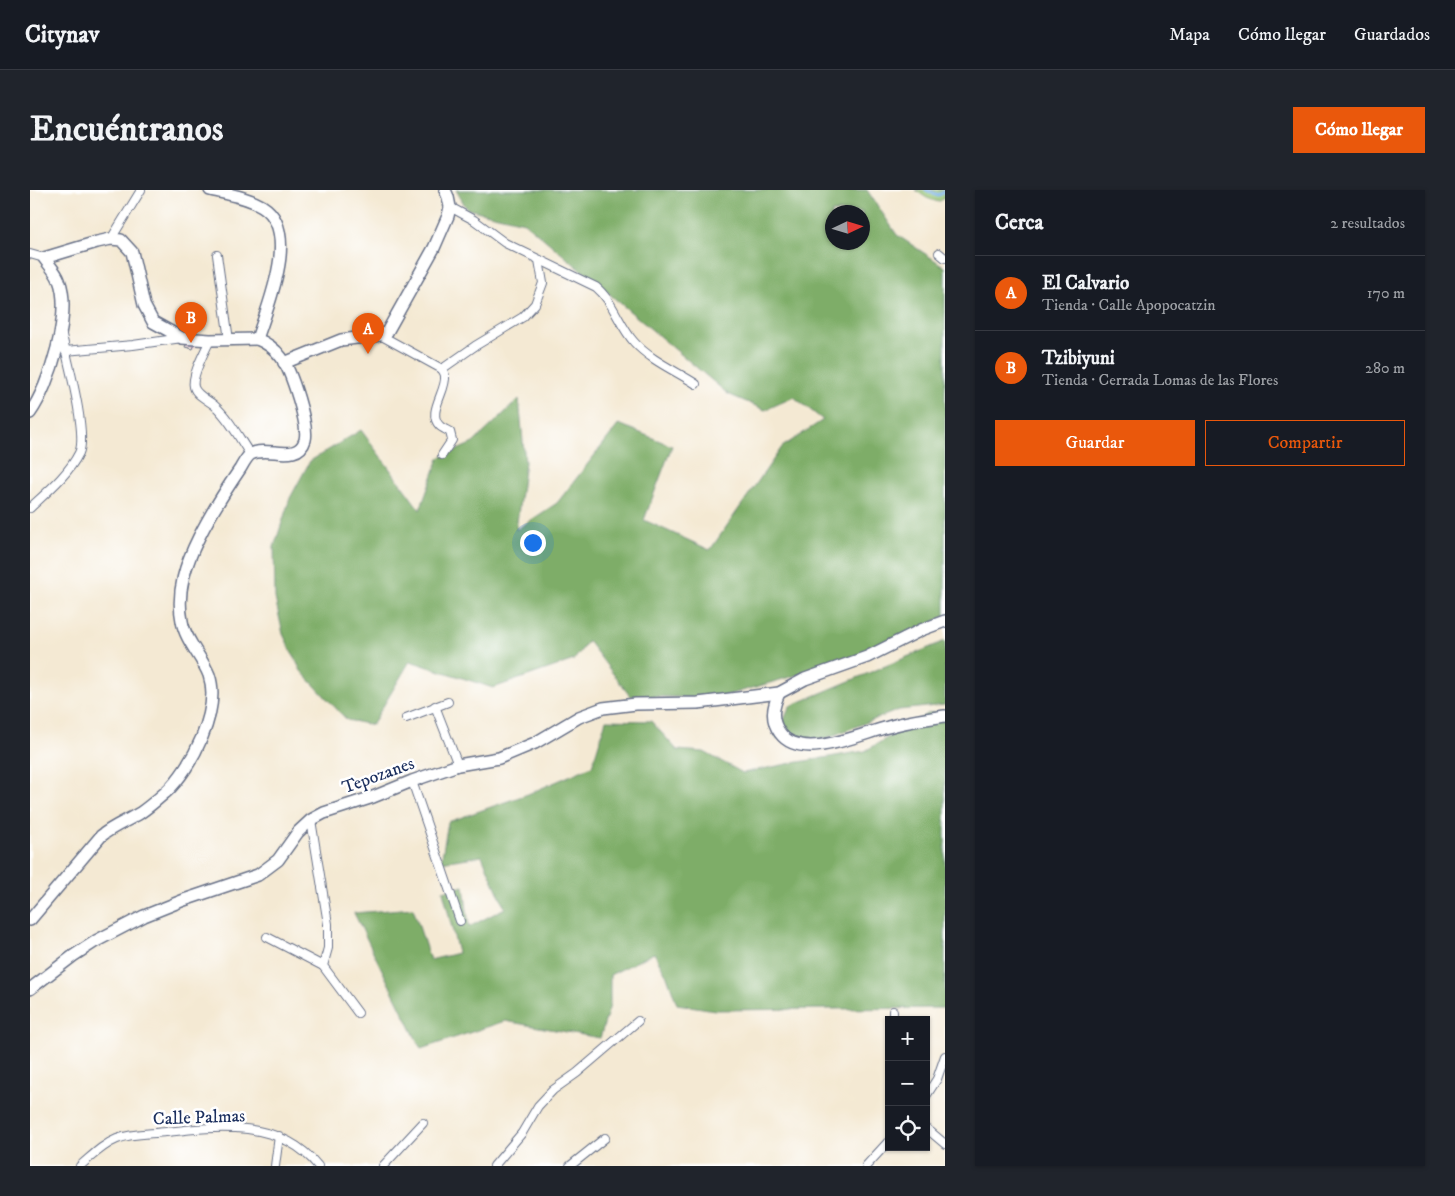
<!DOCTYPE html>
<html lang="es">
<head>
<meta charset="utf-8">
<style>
	body { margin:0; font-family:"IM FELL DW Pica",serif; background:#20242c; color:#f1f3f6 }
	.controls { position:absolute; right:15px; bottom:15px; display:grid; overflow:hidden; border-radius:0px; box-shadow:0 1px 4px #0004 }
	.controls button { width:45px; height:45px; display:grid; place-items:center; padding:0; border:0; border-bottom:1px solid #363941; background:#171b24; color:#f1f3f6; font:25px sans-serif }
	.compass { position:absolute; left:795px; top:15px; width:45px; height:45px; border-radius:50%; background:#171b24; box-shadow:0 1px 4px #0004; rotate:86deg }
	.you { position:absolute; left:502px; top:352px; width:18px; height:18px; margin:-12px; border:4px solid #fff; border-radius:50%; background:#1a73e8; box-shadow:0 0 0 8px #1a73e833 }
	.badge { display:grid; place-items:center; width:32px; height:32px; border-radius:50%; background:#ea580c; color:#fff; font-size:16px; font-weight:700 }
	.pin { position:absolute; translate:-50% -41px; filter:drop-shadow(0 1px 2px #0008) }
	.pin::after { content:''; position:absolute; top:26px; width:18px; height:15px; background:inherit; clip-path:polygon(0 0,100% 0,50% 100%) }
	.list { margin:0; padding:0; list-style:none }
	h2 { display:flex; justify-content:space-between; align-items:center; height:65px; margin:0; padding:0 20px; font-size:21px }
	h2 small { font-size:16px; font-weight:400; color:#9ea1a6 }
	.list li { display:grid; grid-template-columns:32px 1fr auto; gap:15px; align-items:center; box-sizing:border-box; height:75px; padding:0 20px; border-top:1px solid #363941 }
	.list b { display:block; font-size:19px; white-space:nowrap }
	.list p { margin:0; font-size:16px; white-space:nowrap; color:#9ea1a6 }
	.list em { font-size:16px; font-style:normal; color:#9ea1a6 }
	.actions { display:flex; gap:10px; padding:15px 20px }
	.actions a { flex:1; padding:11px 0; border:1px solid #ea580c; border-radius:0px; text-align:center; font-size:18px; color:#ea580c }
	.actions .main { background:#ea580c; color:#fff }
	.icon { flex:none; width:28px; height:28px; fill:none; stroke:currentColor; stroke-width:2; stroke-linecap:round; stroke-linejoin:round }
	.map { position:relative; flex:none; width:915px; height:976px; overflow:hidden; border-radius:0px }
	header { display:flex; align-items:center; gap:30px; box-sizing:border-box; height:70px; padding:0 25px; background:#171b24; border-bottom:1px solid #363941 }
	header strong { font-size:24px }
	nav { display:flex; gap:28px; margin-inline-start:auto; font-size:18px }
	.intro { display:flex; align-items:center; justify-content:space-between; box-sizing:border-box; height:120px; padding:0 30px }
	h1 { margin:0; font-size:35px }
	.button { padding:12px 22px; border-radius:0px; background:#ea580c; color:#fff; font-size:18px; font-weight:700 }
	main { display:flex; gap:30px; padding:0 30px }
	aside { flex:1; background:#171b24; border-radius:0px; box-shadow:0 1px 4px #0004 }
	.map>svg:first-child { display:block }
</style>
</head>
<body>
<header>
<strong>Citynav</strong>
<nav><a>Mapa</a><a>Cómo llegar</a><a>Guardados</a></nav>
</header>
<div class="intro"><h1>Encuéntranos</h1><a class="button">Cómo llegar</a></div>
<main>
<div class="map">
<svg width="915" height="976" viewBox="0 0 915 976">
	<rect width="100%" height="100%" fill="#fff"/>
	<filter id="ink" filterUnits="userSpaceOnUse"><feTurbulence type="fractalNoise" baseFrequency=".02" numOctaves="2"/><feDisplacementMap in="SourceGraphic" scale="10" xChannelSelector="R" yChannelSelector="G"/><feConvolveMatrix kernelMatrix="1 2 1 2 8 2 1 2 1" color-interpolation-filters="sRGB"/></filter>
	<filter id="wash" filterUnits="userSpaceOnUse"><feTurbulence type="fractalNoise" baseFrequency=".0096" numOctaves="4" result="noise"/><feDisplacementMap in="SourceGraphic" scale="20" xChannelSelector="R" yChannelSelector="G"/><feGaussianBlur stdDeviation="1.12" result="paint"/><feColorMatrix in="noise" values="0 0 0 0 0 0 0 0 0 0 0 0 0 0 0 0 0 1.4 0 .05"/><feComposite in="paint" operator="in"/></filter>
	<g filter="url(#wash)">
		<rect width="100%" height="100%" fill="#f4e9d3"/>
		<polygon fill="#9dc977" stroke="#5c7c6a" points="885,0 915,0 915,8 908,12 897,8"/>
		<g fill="#7ead68" stroke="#4c6e63" fill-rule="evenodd">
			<path d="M426 0H837L867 45 915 77V426L839 464 688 508 600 506 558 451 544 470 463 498 380 471 342 535 317 530 271 481 253 444 245 408 244 357 260 308 280 271 331 240 390 320 409 268 443 253 489 209 495 272 486 340 527 313 589 234 642 256 614 330 680 360 752 257 793 230 764 207 735 220 698 204 494 32 437 19ZM802 22H832V52H802Z"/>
			<polygon points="915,451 915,515 869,520 794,549 746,548 760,516"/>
			<polygon points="915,521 915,818 685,820 647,814 637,786 624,763 580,785 580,815 570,848 475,831 391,859 324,723 383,718 400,770 428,763 413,701 434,696 439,737 475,718 452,666 411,672 418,632 498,604 562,576 576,530 621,531 647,560 674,562 713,583 757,574 835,561 899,523"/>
		</g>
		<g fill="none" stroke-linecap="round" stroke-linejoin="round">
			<polyline stroke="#80b3ed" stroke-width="3" points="896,0 908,5 915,2"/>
		</g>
		<g id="blocks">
			<polygon fill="#d7a6cd" points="159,148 167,149 163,159 155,157"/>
		</g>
	</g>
	<g filter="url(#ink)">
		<use href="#blocks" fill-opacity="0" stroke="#677087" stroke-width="1"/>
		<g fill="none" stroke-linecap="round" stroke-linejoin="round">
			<g stroke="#677087" stroke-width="10">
				<g id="street">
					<path d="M420 17 444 30 475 53 566 97C583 111 589 135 604 152 620 170 646 181 666 194"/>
					<polyline points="81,49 111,0"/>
					<polyline points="909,63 915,68"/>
					<polyline points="0,64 14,68"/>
					<polyline points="187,65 199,150"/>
					<polyline points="350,145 412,179"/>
					<path d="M180 150C175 161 161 186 164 197 166 205 178 210 184 215 199 228 209 248 220 264"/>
					<polyline points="35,161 103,155 152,148"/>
					<polyline points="412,179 445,156 493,127 505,114 513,93 509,70"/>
					<path d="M412 179C413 181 415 184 415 186 417 201 396 223 410 236 412 238 417 240 420 242L422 250 412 265"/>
					<path d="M0 318C17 302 38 285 49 263 58 244 37 168 32 145"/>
					<polyline points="405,516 428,575"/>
					<polyline points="376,528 418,512"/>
					<polyline points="382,591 430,731"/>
					<polyline points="281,630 298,734 298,758 293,776 328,823"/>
					<polyline points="237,747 293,776"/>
					<polyline points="863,821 863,830"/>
					<polyline points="896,906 907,889 915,866"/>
					<polyline points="896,938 915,954"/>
					<path d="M50 976C62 966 72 955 87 949 102 943 119 944 136 942 188 936 251 929 288 976"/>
					<polyline points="245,976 249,946"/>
					<polyline points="353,976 393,933"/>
					<polyline points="464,976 492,943 508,916 523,900 547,883 608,831"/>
					<polyline points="540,976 575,948"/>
					<polyline points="836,976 859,951"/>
				</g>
			</g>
			<g stroke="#677087" stroke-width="14">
				<g id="secondary">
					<polyline points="254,173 311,150 350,145 357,142 404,58 418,26 420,17 418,7 415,0"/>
					<path d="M0 223C20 195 42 123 29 90 26 82 19 75 14 68L67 52 81 49 91 50 102 62 114 115 123 132 152 148 180 150 227 149"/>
					<path d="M749 503C743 517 740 529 750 543 771 572 830 544 858 537 877 531 896 529 915 526"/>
					<path d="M0 730 71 646C83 636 97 631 110 623 119 617 128 609 136 602 162 578 191 520 179 485 172 467 155 450 152 431 146 401 156 373 169 347 181 323 195 301 210 279 213 274 217 266 221 264 237 255 268 274 275 250 279 235 261 180 251 167 245 159 237 153 227 149 238 115 271 40 232 16 217 7 197 4 180 0"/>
					<polyline points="0,799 43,766 66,751 114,726 154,710 228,685 248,670 268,642 281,630 294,623 343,607 382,591 428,575 469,568 505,553 549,527 573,518 606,514 668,513 749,503 775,489 837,467 891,440 915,431"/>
				</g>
			</g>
			<use href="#street" stroke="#fff" stroke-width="8"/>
			<use href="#secondary" stroke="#fff" stroke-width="11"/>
		</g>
	</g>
	<g text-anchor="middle" stroke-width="5" stroke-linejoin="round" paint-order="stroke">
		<g font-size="18" fill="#1b2f5e" stroke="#fff">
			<text transform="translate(348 585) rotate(-20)" y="6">Tepozanes</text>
			<text transform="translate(169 927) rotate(-2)" y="6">Calle Palmas</text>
		</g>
	</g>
</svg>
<div class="controls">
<button>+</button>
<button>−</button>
<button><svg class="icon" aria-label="locate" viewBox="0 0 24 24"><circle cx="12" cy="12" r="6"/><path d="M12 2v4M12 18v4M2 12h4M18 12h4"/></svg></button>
</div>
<svg class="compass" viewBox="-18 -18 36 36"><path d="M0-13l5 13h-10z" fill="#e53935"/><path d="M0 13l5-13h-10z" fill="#9ea1a6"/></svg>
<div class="you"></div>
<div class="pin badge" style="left:338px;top:164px">A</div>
<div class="pin badge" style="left:161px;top:153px">B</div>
</div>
<aside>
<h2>Cerca<small>2 resultados</small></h2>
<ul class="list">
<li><span class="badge">A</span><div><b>El Calvario</b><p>Tienda · Calle Apopocatzin</p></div><em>170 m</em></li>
<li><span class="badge">B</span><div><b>Tzibiyuni</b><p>Tienda · Cerrada Lomas de las Flores</p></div><em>280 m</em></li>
</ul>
<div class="actions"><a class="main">Guardar</a><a>Compartir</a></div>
</aside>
</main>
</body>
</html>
